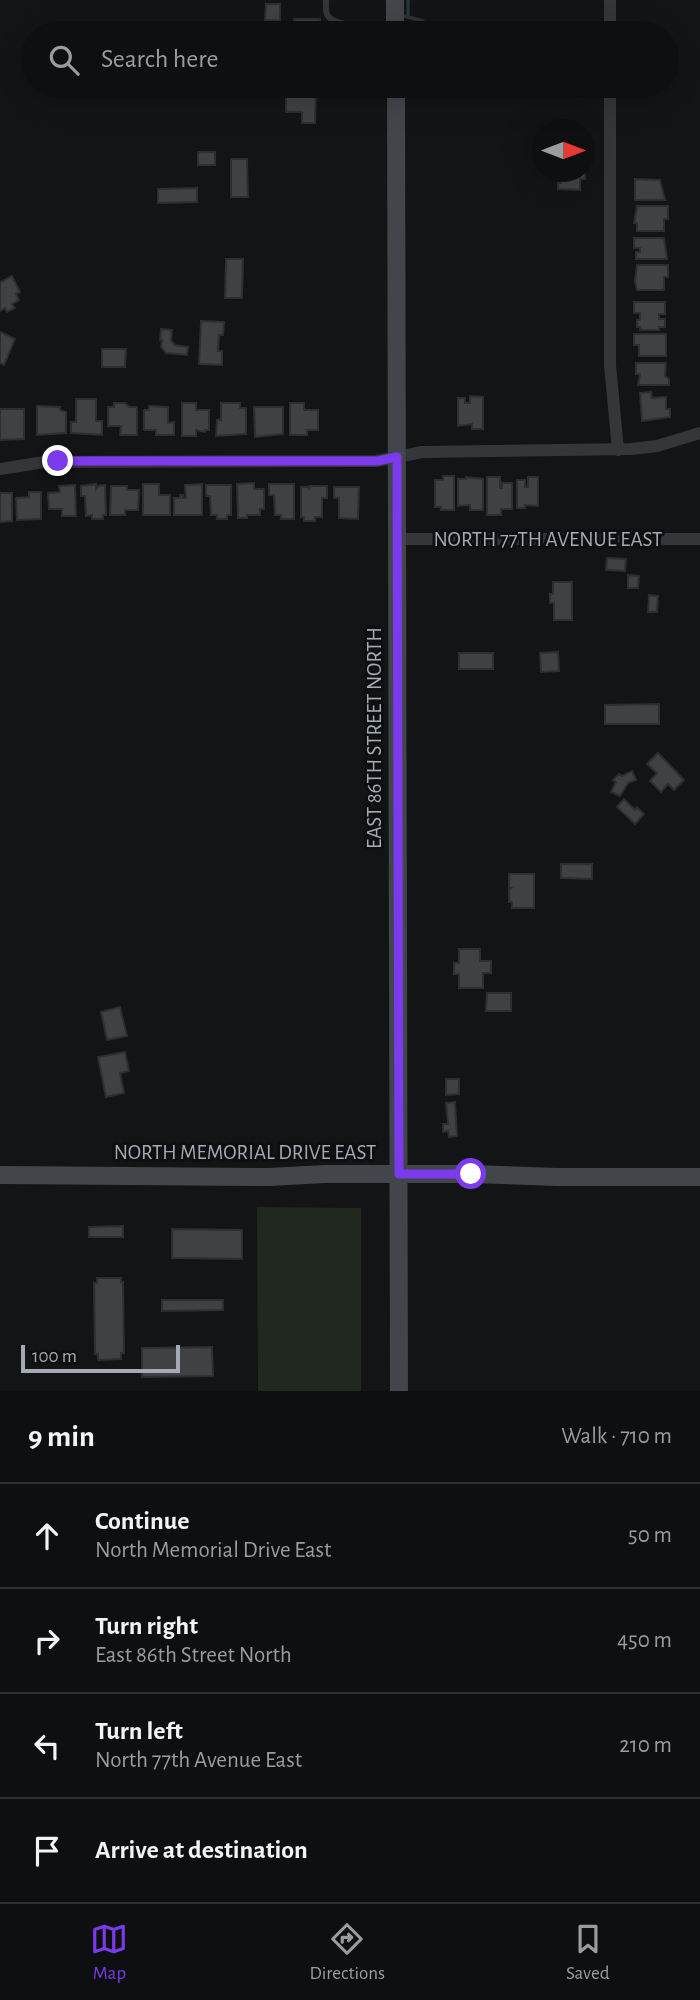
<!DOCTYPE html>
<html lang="en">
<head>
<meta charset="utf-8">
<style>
	body { margin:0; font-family:"Alegreya Sans",sans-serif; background:#1c1d1e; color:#f1f3f6 }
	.compass { position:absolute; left:532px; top:119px; width:63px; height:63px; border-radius:50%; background:#0e0f10; box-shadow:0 7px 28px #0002; rotate:90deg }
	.scale { position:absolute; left:21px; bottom:18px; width:159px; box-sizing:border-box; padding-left:7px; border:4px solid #a5abb6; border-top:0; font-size:19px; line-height:24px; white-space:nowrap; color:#a5abb6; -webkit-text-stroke:5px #0e0f10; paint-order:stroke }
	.stop { position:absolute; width:21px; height:21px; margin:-16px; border:5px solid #7c3aed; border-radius:50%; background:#fff }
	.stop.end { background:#7c3aed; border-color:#fff; box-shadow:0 2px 7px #0008 }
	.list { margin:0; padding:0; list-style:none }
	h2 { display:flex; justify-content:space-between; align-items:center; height:91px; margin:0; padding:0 28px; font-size:30px }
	h2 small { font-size:23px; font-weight:400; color:#9b9c9f }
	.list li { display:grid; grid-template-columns:46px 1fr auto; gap:21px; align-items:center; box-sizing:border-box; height:105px; padding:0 28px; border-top:2px solid #2e2f30 }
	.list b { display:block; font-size:26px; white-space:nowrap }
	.list p { margin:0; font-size:23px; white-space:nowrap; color:#9b9c9f }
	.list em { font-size:23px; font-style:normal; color:#9b9c9f }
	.icon { flex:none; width:38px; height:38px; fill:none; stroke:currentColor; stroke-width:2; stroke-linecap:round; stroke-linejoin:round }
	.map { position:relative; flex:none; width:700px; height:1391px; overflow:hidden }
	.search { position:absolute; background:#0e0f10; box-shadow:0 7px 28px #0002; left:21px; right:21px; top:21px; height:77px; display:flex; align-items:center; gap:18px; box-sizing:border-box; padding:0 24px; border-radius:38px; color:#9b9c9f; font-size:26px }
	.sheet { height:511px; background:#0e0f10 }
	nav { display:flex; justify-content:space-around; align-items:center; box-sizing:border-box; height:98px; border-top:2px solid #2e2f30; background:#0e0f10; font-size:19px; color:#9b9c9f }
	nav a { display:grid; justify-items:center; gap:4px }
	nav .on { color:#7c3aed }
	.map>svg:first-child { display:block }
</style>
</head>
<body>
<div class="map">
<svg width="700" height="1391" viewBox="0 0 700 1391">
	<rect width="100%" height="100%" fill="#131415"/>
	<polygon fill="#202820" points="257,1207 361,1208 361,1391 258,1391"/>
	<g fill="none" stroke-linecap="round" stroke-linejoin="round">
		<g stroke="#2a3339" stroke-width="3.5">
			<polyline points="404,16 423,21 432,33"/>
			<polyline points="408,16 408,0"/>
		</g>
	</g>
	<g fill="#3f4145" stroke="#2d2e31" stroke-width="2">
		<polygon points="266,4 280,4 280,21 265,20"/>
		<polygon points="294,19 320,19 320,29 315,28 315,33 294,33"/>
		<polygon points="302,86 316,86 315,123 302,123 302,112 286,112 286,97 299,97"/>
		<rect x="198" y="152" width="17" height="13"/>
		<polygon points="231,159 247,159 248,197 231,197"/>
		<polygon points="585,168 585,179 580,179 580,190 558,189 558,183 561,183 561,172 584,172"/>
		<polygon points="635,179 660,180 665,200 635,200"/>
		<polygon points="197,188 197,202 158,203 158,189"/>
		<polygon points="637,206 668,206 668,219 664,219 664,231 637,231 637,223 634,223"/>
		<polygon points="634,238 664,238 667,259 636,259 636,252 640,252 640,248 634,248"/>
		<polygon points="226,259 243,259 242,298 225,298"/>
		<polygon points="637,265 668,265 668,277 664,277 664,290 637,290 635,281"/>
		<polygon points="12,276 20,292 16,294 19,300 12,304 15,308 7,312 5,308 0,311 0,282"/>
		<polygon points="634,302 665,302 665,314 659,314 659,319 665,319 665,327 659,327 659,330 640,330 640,327 637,327 637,320 640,320 640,313 634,313"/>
		<polygon points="201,321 224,322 223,335 219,335 218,351 222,351 222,365 199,364"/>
		<polygon points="161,329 172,330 171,340 175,345 188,347 187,355 166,353 161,347 162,340 160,340"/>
		<polygon points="0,332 15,339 4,365 0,363"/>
		<polygon points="634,334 666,334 666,356 639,356 639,345 634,345"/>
		<polygon points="102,349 126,349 125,367 102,367"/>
		<polygon points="636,363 666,363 665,376 669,379 669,385 638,385 640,374 636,374"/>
		<polygon points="651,392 652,398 666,397 666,409 670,409 670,417 642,421 640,393"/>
		<polygon points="470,396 483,397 483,429 472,429 472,424 458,426 458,398 465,398 465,403 470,403"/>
		<polygon points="76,399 96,399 96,421 102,421 102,435 71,433 71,422 76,422"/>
		<polygon points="114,403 125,403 129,407 137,407 137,435 120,435 121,426 108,426 108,407 114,407"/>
		<polygon points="182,403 196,403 196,410 209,410 209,430 205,430 205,432 196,430 196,436 182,436"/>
		<polygon points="221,403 240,403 240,408 246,408 246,434 216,436 217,420 221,420"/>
		<polygon points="290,403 304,403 304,410 318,410 318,430 307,430 307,435 290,435"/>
		<polygon points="37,406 60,407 60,410 66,412 66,433 37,435"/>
		<polygon points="149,406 168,407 168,423 174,422 174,435 156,435 156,430 144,430 144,410 149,410"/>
		<polygon points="254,407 283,407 283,434 255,437"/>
		<polygon points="0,409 24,409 24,439 0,440"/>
		<polygon points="443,476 454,476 454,510 441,510 441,507 435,507 435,480 443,480"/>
		<polygon points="466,477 483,479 483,510 470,510 470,505 458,506 458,479 466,479"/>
		<polygon points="487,477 500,477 500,488 502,488 502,483 512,483 512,509 501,509 501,515 487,515"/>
		<polygon points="528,477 538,477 538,506 525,505 525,508 517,508 517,480 525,480 525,487 528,487"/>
		<polygon points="254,483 254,489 264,489 264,509 260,509 260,515 247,515 247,518 238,518 237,484"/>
		<polygon points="96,484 96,489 98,486 105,485 106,515 103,515 103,519 92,519 92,515 86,516 85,496 81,496 81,486"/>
		<polygon points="143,484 159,484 159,495 170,495 170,515 143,515"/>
		<polygon points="202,484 202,515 174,515 174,498 180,498 180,495 183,495 183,498 186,498 185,485"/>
		<polygon points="269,484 294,484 294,519 281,519 281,515 275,515 274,495 269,495"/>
		<polygon points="75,485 76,516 62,516 62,509 49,509 48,493 60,492 59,486"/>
		<polygon points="206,485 231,485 231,515 227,515 227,519 217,519 217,515 211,515 210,496 206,496"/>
		<polygon points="111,486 127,486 127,490 139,490 138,510 125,510 125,515 110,515"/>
		<polygon points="310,486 327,486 327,498 322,498 322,517 315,517 315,521 304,521 304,517 301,517 301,487 309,487 309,490"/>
		<polygon points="334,487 359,487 358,519 339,518 339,498 334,498"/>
		<polygon points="29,492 41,492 41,519 17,520 16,498 29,497"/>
		<polygon points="0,493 12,493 12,521 0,522"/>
		<polygon points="607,558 626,559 625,571 606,570"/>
		<polygon points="628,575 639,576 638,588 628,588"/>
		<polygon points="553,582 572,582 572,620 554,620 554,603 550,603 550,594 553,594"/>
		<polygon points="649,595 658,596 657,612 648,612"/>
		<polygon points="558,652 559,671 541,672 540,653"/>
		<rect x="459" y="653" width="34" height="16"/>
		<polygon points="659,704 659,724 605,724 605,705"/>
		<polygon points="658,753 684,780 674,790 668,784 661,792 650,781 657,773 647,764"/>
		<polygon points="632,771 636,780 628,783 620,796 611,792 616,782 613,780 619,774 622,776"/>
		<polygon points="624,799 635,810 637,807 644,814 635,824 617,807"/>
		<polygon points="561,864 592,864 592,879 561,878"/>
		<polygon points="509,874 534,874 534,908 512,908 512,902 509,902 509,890 511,888 509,888"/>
		<polygon points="459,949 480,949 480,961 491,961 491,973 483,973 483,988 459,988 459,974 454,974 454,963 459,963"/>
		<polygon points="487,993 511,993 511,1011 486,1011"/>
		<polygon points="120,1007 127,1036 107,1040 101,1012"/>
		<polygon points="125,1052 129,1071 120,1073 124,1093 106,1097 98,1057"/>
		<polygon points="446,1079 459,1079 459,1094 446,1095"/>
		<polygon points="455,1102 457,1136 449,1137 448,1131 443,1132 443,1124 448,1124 446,1103"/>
		<polygon points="123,1226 123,1237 89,1237 89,1227"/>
		<polygon points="172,1229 242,1230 242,1259 172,1258"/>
		<polygon points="97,1278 121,1278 121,1282 123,1282 124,1353 121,1353 121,1359 98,1360 98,1354 95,1354 94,1283 97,1283"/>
		<polygon points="162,1300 223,1300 223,1310 162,1311"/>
		<polygon points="212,1347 213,1376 142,1377 142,1348"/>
	</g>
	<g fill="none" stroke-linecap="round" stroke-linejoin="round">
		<path stroke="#34363a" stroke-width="6" d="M326 0C326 5 325 12 328 16 336 28 380 27 394 28"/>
		<g stroke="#34363a" stroke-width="12">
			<polyline points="610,33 610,0"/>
			<polyline points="610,86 610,365 618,450"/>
			<polyline points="0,469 44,462 377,461 422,452 631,449 657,446 700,433"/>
			<polyline points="397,539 700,539"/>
		</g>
		<g stroke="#42454a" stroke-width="18">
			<polyline points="395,33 395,0"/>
			<polyline points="396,86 399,1391"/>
			<polyline points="0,1175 269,1177 325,1174 471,1174 557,1177 700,1177"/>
		</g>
	</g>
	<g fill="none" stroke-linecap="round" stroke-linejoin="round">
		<polyline stroke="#7c3aed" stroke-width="9" points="58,461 377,461 397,457 399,1174 471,1174"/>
	</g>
	<g text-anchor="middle" stroke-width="6" stroke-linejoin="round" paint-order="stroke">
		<g font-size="21" fill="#a5abb6" stroke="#0e0f10">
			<text x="548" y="546">NORTH 77TH AVENUE EAST</text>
			<text transform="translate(374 738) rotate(-90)" y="7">EAST 86TH STREET NORTH</text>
			<text x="245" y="1159">NORTH MEMORIAL DRIVE EAST</text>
		</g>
	</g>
</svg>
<svg class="compass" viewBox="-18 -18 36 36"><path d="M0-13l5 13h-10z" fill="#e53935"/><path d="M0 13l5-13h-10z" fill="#9b9c9f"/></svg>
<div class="scale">100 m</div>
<div class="stop" style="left:471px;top:1174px"></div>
<div class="stop end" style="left:58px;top:461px"></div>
<div class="search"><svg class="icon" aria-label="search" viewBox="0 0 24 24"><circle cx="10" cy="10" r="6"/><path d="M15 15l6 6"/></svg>Search here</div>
</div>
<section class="sheet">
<h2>9 min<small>Walk · 710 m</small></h2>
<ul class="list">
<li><svg class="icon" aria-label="ahead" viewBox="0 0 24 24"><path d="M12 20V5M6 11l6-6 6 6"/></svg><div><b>Continue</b><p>North Memorial Drive East</p></div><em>50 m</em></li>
<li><svg class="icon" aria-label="right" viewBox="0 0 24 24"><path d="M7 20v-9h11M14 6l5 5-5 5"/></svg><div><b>Turn right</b><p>East 86th Street North</p></div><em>450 m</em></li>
<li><svg class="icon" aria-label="left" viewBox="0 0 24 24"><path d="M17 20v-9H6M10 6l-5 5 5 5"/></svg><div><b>Turn left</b><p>North 77th Avenue East</p></div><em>210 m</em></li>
<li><svg class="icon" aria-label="arrive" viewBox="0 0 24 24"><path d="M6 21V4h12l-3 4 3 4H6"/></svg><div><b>Arrive at destination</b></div></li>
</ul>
</section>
<nav>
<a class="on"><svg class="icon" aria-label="map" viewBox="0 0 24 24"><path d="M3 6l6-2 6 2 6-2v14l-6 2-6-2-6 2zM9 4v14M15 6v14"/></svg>Map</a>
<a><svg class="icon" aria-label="directions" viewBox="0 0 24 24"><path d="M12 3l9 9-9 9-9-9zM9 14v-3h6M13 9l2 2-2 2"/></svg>Directions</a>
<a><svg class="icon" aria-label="saved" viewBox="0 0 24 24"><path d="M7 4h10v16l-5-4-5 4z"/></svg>Saved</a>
</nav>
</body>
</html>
